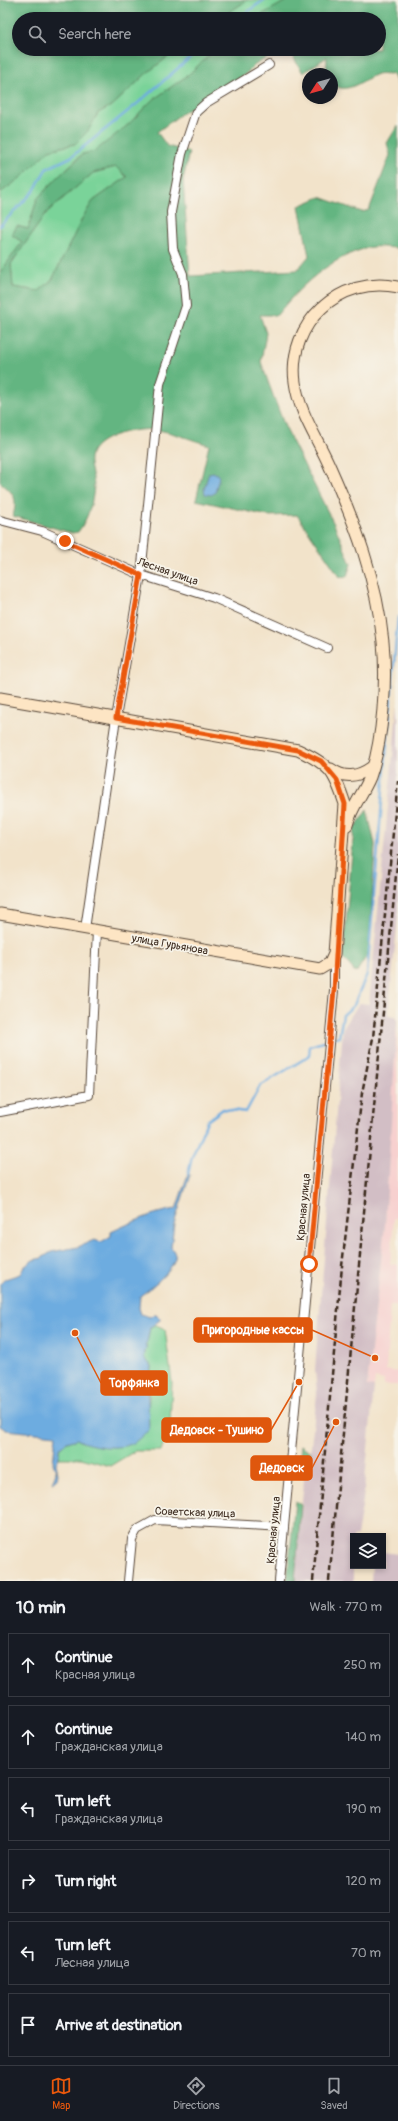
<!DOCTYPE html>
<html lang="en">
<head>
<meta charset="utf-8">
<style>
	body { margin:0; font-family:Pangolin,sans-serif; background:#20242c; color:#f1f3f6 }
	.controls { position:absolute; right:12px; bottom:12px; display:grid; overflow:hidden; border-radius:0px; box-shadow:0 2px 6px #0003 }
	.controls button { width:36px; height:36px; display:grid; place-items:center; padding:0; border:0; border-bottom:1px solid #363941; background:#171b24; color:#f1f3f6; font:20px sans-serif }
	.compass { position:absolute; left:302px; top:68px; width:36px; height:36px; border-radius:50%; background:#171b24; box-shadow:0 2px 6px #0003; rotate:234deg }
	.stop { position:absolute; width:12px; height:12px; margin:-9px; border:3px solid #ea580c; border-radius:50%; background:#fff }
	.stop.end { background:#ea580c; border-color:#fff; box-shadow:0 1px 4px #0008 }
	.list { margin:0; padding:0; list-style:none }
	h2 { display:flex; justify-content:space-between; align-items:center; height:52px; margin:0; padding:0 16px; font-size:17px }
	h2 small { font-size:13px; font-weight:400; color:#9ea1a6 }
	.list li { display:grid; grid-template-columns:26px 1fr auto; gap:12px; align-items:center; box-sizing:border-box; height:64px; margin:0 8px 8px; padding:0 8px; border:1px solid #363941; border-radius:0px }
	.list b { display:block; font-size:15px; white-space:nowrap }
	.list p { margin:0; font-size:13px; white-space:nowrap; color:#9ea1a6 }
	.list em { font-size:13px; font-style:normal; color:#9ea1a6 }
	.icon { flex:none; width:22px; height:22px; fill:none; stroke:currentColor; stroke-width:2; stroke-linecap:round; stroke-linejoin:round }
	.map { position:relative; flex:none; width:398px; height:1581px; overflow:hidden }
	.search { position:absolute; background:#171b24; box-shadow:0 2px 6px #0003; left:12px; right:12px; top:12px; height:44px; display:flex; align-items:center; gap:10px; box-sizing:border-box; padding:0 14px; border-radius:22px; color:#9ea1a6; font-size:15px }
	.sheet { height:484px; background:#171b24 }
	nav { display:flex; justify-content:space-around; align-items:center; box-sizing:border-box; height:56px; border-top:1px solid #363941; background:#171b24; font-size:11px; color:#9ea1a6 }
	nav a { display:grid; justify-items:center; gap:2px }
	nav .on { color:#ea580c }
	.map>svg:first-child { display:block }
</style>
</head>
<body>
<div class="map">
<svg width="398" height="1581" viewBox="0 0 398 1581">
	<rect width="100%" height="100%" fill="#f7f3e8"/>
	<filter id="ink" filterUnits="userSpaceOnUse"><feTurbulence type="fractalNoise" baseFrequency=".025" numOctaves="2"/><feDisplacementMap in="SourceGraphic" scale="8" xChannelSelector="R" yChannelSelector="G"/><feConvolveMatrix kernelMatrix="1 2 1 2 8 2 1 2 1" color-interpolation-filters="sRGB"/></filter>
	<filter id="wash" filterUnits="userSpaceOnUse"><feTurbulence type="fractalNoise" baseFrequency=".012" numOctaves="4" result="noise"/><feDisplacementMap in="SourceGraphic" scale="16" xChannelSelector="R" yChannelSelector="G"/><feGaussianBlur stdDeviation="0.9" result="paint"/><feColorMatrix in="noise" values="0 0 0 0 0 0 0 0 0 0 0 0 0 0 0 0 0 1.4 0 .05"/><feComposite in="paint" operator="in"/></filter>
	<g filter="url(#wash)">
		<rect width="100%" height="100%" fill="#f2e3ca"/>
		<polygon fill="#f7d0cf" points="397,1021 398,1218 394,1218 390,1264 398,1265 398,1305 390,1305 386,1370 398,1372 398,1385 383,1385 384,1380 375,1378 374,1387 367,1387 385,1225"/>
		<g fill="#d2bec5">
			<polygon points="398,703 398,916 388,1015 395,1016 397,1021 385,1225 367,1386 374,1387 363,1500 357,1536 353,1536 353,1581 295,1581 304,1479 309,1464 317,1394 315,1370 317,1343 343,1029 359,1003 369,1004"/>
			<polygon points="383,1552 398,1554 398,1581 371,1581 372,1566 383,1566"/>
		</g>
		<g fill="#7ad399" stroke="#5a7e5c">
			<polygon points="248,0 288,0 254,19 218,19"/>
			<polygon points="178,49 216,49 188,75 150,102 129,124 95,152 82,154 59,176 37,199 28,229 17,226 12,235 22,242 0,273 0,193 23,176 49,150 75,144 88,131 98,113 113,105 147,73"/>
			<polygon points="116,167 127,177 93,201 83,217 52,280 39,291 13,287 11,264 47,212 93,173"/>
			<polygon points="156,1325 165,1329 172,1382 170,1423 161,1451 135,1451 110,1466 81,1458 59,1458 59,1449 67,1442 77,1439 82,1442 141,1436 147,1431 151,1366 144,1357 150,1328"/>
		</g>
		<g fill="#63b581" stroke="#4f7050" fill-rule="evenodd">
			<polygon points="0,0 248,0 218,19 19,19 19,49 178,49 147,73 113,105 98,113 88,131 75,144 49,150 23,176 0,193"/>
			<path d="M288 0H398V86L393 74C388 74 382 73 377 74 364 79 345 97 332 83V74H326L327 57 303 73 288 49H379V19H254Z"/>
			<path d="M216 49H280L255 65 238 81 207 101 185 111 157 132 167 146 189 152 183 180 190 276 297 270 309 256 299 206 320 197 362 212 369 210 390 155 387 143 398 125V248C389 248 376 245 367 248 330 258 300 286 277 315H260L266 333 261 362 273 395 285 427 334 524 351 564 347 576 340 577 297 515 268 516 196 500 209 445C192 440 175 433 158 430 140 427 92 435 90 458 89 467 94 477 94 486 93 502 88 519 78 532L72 533 13 516C18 497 14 494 0 482V273L22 242 12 235 17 226 28 229 37 199 59 176 83 154 95 151 129 124 150 102 188 75ZM116 167 127 177 93 201 83 217 52 280 39 291 13 287 11 264 47 212 93 173Z"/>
			<polygon points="367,810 375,844 369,952 356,973 343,958 354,829"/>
			<polygon points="301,1445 311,1452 309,1464 304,1478 298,1473"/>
			<polygon points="295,1501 301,1505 295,1581 287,1581"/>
		</g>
		<g fill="#6dace0" stroke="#546b7f">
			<polygon points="213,472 217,474 219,477 215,493 211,495 205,494 204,489 209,473"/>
			<path d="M188 1174 190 1175 174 1224 171 1247C173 1250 176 1254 175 1258 172 1271 151 1288 140 1296L139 1308 141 1314 149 1317 155 1314 161 1319 150 1328 144 1357 151 1366 148 1397 149 1430C144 1434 139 1439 135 1442 122 1451 89 1447 77 1439L67 1442 59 1449V1458L56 1463 58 1474 57 1480 52 1483 56 1472 53 1463 56 1435 6 1430 0 1426V1284L5 1279 20 1274 24 1267 33 1260 42 1258 51 1252 78 1247 94 1240 101 1242 111 1236V1232C132 1222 154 1212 176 1209Z"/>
		</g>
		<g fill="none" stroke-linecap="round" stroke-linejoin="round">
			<g stroke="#6dace0" stroke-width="2.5">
				<polyline points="237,19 264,0"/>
				<polyline points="0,226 34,191 46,169 71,157 138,103 200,49"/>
				<polyline points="188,1174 192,1157 207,1121 223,1109 246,1112 260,1086 309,1056 310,1046 339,1037 343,1015 354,1005 367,974 398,617"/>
			</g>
		</g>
	</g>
	<g filter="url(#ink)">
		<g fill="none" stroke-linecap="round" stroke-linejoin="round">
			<g stroke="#564638" stroke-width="10">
				<g id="street">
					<polyline points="0,520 42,531 141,575 214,598 327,648"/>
					<polyline points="85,929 116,718 141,575 160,384 186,306 183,274 173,249 171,212 182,154 196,112 206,103 269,65"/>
					<polyline points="0,1112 89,1095 97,931"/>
					<polyline points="128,1581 132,1539 137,1530 155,1520 284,1527"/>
					<polyline points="279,1581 334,990 334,956"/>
				</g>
			</g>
			<g stroke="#564638" stroke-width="13">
				<g id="secondary">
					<path d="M0 698 298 750C330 765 334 771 345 804L334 954 330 963 320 969 0 914"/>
					<path d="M331 769C345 779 358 777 372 767"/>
					<path d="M347 825C351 808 363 794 370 777 383 740 387 681 383 642 377 580 355 523 330 467 318 439 299 413 295 382 287 324 340 274 398 287"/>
				</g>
			</g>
			<use href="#street" stroke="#fff" stroke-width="8"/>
			<use href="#secondary" stroke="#fde5c4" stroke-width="11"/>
			<g stroke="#3b2a1e" stroke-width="2.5" stroke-dasharray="6 3" stroke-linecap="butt">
				<polyline points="313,1581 342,1266 362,1093 373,1038 398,781"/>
				<polyline points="329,1581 398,854"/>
			</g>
		</g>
	</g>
	<g fill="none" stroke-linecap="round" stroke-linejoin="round" filter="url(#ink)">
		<polyline stroke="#ea580c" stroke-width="5" points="65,541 141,575 116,718 298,750 321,761 337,780 345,804 334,990 309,1264"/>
	</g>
	<g text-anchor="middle" stroke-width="3.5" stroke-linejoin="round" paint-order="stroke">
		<g font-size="11" fill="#3b2a1e" stroke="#f7f3e8">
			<text transform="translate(168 571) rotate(19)" y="4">Лесная улица</text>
			<text transform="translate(170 944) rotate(10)" y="4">улица Гурьянова</text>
			<text transform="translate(303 1207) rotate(-85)" y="4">Красная улица</text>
			<text transform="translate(195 1512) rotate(2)" y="4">Советская улица</text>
			<text transform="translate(273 1530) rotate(-85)" y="4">Красная улица</text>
		</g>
	</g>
	<path fill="none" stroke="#df570d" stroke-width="1.5" d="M375 1358L312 1330M75 1333L101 1383M299 1382L271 1430M336 1422L312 1468"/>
	<g fill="#df570d" stroke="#f7f3e8" stroke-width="1.5">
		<circle cx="375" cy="1358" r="4"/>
		<circle cx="75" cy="1333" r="4"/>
		<circle cx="299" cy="1382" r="4"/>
		<circle cx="336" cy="1422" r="4"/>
	</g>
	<g fill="#df570d" stroke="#df570d" stroke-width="1.5">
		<rect x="194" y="1318" width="118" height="24" rx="4"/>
		<rect x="101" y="1371" width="66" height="24" rx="4"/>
		<rect x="162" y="1418" width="109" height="24" rx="4"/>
		<rect x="251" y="1456" width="61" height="24" rx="4"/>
	</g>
	<g font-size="12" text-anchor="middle" font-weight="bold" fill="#fff">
		<text x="253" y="1334">Пригородные кассы</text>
		<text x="134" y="1387">Торфянка</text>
		<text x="217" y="1434">Дедовск - Тушино</text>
		<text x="282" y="1472">Дедовск</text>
	</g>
</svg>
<div class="controls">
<button><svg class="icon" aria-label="layers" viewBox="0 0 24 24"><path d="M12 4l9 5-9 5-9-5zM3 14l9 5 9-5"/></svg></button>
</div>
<svg class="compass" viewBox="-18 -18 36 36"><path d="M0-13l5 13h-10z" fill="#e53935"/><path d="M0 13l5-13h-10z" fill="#9ea1a6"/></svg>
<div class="stop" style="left:309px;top:1264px"></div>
<div class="stop end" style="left:65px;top:541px"></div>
<div class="search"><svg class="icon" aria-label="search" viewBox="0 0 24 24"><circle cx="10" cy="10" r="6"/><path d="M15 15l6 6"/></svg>Search here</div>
</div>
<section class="sheet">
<h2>10 min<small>Walk · 770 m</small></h2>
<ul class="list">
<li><svg class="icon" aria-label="ahead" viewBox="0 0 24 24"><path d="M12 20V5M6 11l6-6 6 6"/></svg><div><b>Continue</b><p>Красная улица</p></div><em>250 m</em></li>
<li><svg class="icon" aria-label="ahead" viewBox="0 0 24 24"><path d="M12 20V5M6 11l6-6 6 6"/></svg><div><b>Continue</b><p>Гражданская улица</p></div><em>140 m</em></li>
<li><svg class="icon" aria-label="left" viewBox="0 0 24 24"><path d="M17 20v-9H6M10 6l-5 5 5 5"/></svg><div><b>Turn left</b><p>Гражданская улица</p></div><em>190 m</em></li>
<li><svg class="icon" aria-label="right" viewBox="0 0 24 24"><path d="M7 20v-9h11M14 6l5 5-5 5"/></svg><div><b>Turn right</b></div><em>120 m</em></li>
<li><svg class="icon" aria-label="left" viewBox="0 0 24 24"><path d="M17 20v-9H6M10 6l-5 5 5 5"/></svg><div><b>Turn left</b><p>Лесная улица</p></div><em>70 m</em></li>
<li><svg class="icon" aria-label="arrive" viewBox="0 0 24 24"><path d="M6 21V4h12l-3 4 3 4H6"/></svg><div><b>Arrive at destination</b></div></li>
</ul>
</section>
<nav>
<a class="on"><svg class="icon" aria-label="map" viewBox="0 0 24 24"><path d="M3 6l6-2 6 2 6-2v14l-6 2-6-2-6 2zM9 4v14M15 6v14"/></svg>Map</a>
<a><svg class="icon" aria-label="directions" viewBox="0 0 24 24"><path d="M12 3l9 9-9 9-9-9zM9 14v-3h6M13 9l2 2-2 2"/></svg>Directions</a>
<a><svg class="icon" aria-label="saved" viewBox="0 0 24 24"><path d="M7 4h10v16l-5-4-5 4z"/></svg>Saved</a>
</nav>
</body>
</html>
